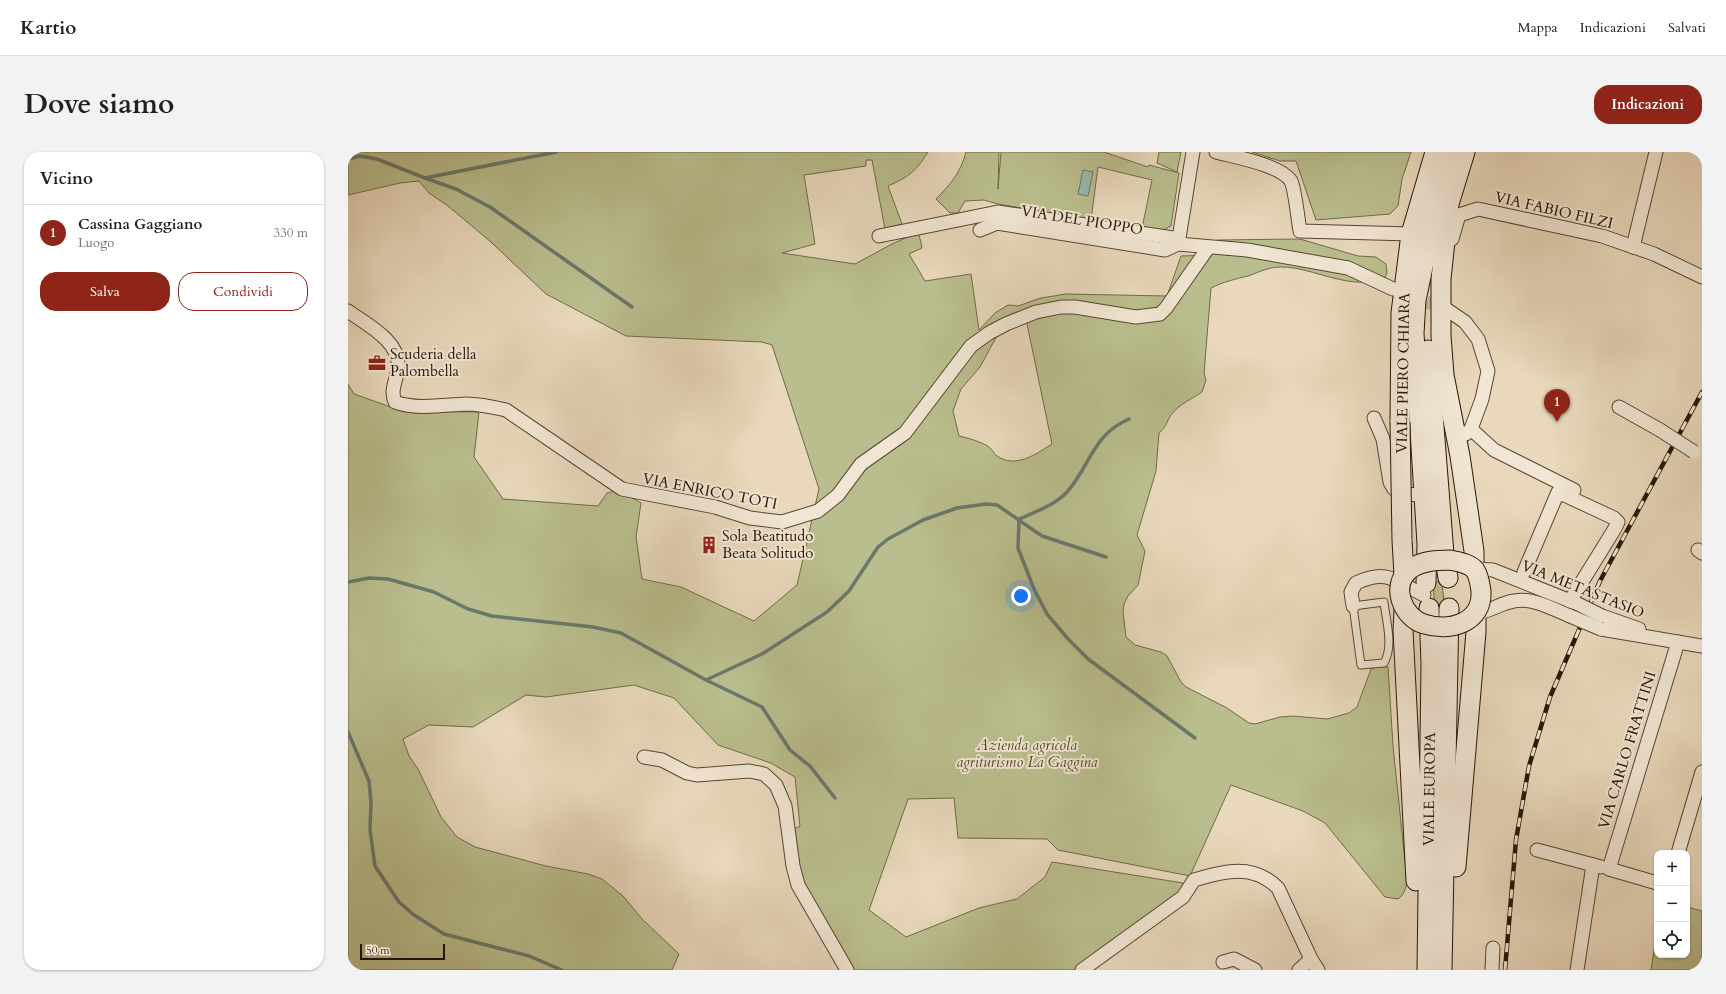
<!DOCTYPE html>
<html lang="it">
<head>
<meta charset="utf-8">
<style>
	body { margin:0; font-family:Cardo,serif; background:#f2f2f2; color:#202124 }
	.controls { position:absolute; right:12px; bottom:12px; display:grid; overflow:hidden; border-radius:8px; box-shadow:0 1px 3px #0004 }
	.controls button { width:36px; height:36px; display:grid; place-items:center; padding:0; border:0; border-bottom:1px solid #e0e0e0; background:#fff; color:#202124; font:20px sans-serif }
	.scale { position:absolute; left:12px; bottom:10px; width:85px; box-sizing:border-box; padding-left:4px; border:2px solid #261503; border-top:0; font-size:11px; line-height:14px; white-space:nowrap; color:#261503; -webkit-text-stroke:3px #f1e6d3; paint-order:stroke }
	.you { position:absolute; left:673px; top:444px; width:14px; height:14px; margin:-10px; border:3px solid #fff; border-radius:50%; background:#1a73e8; box-shadow:0 0 0 6px #1a73e833 }
	.badge { display:grid; place-items:center; width:26px; height:26px; border-radius:50%; background:#8f2418; color:#fff; font-size:13px; font-weight:700 }
	.pin { position:absolute; translate:-50% -33px; filter:drop-shadow(0 1px 2px #0008) }
	.pin::after { content:''; position:absolute; top:21px; width:14px; height:12px; background:inherit; clip-path:polygon(0 0,100% 0,50% 100%) }
	.list { margin:0; padding:0; list-style:none }
	h2 { display:flex; justify-content:space-between; align-items:center; height:52px; margin:0; padding:0 16px; font-size:17px }
	h2 small { font-size:13px; font-weight:400; color:#757577 }
	.list li { display:grid; grid-template-columns:26px 1fr auto; gap:12px; align-items:center; box-sizing:border-box; height:56px; padding:0 16px; border-top:1px solid #e0e0e0 }
	.list b { display:block; font-size:15px; white-space:nowrap }
	.list p { margin:0; font-size:13px; white-space:nowrap; color:#757577 }
	.list em { font-size:13px; font-style:normal; color:#757577 }
	.actions { display:flex; gap:8px; padding:12px 16px }
	.actions a { flex:1; padding:9px 0; border:1px solid #8f2418; border-radius:16px; text-align:center; font-size:14px; color:#8f2418 }
	.actions .main { background:#8f2418; color:#fff }
	.icon { flex:none; width:22px; height:22px; fill:none; stroke:currentColor; stroke-width:2; stroke-linecap:round; stroke-linejoin:round }
	.map { position:relative; flex:none; width:1354px; height:818px; overflow:hidden; border-radius:16px }
	header { display:flex; align-items:center; gap:24px; box-sizing:border-box; height:56px; padding:0 20px; background:#fff; border-bottom:1px solid #e0e0e0 }
	header strong { font-size:19px }
	nav { display:flex; gap:22px; margin-inline-start:auto; font-size:14px }
	.intro { display:flex; align-items:center; justify-content:space-between; box-sizing:border-box; height:96px; padding:0 24px }
	h1 { margin:0; font-size:28px }
	.button { padding:10px 18px; border-radius:16px; background:#8f2418; color:#fff; font-size:14px; font-weight:700 }
	main { display:flex; gap:24px; padding:0 24px }
	aside { flex:1; background:#fff; border-radius:16px; box-shadow:0 1px 3px #0004 }
	.map>svg:first-child { display:block }
</style>
</head>
<body>
<header>
<strong>Kartio</strong>
<nav><a>Mappa</a><a>Indicazioni</a><a>Salvati</a></nav>
</header>
<div class="intro"><h1>Dove siamo</h1><a class="button">Indicazioni</a></div>
<main>
<aside>
<h2>Vicino<small></small></h2>
<ul class="list">
<li><span class="badge">1</span><div><b>Cassina Gaggiano</b><p>Luogo</p></div><em>330 m</em></li>
</ul>
<div class="actions"><a class="main">Salva</a><a>Condividi</a></div>
</aside>
<div class="map">
<svg width="1354" height="818" viewBox="0 0 1354 818">
	<rect width="100%" height="100%" fill="#e9d8bc"/>
	<filter id="stains"><feTurbulence type="fractalNoise" baseFrequency=".005" numOctaves="4"/><feColorMatrix values="0 0 0 0 .2 0 0 0 0 .09 0 0 0 0 .02 0 0 0 .5 -.17"/></filter>
	<radialGradient id="worn" r=".72"><stop offset=".6" stop-color="#630" stop-opacity="0"/><stop offset="1" stop-color="#630" stop-opacity=".3"/></radialGradient>
	<g fill="#babe8e" stroke="#706a48" fill-rule="evenodd">
		<path d="M0 0H580C568 19 561 25 540 34L554 72 537 77 524 8H518V14L456 23 467 92 434 101 507 112 544 92 562 84 571 82 574 96 561 102 577 129 623 122 631 178 647 161 660 153 670 154 693 146 718 142 819 144 833 104 863 103 869 88 952 87 1010 104 1028 105 1038 112 1039 121 1037 125C1004 141 967 115 933 115 921 115 911 120 900 124 887 127 875 130 863 136L856 221 858 228 854 240C844 247 831 252 823 263 818 270 820 273 811 281L808 319 789 383 797 399 790 433 780 444 776 452 775 460 778 485 787 493 813 500 819 504 833 530 838 535 879 556 901 571 907 572 932 565 945 564 979 567 1001 561 1009 555 1023 517 1030 514 1040 515 1045 594 1059 728C1058 736 1057 742 1050 747L1037 745 977 671 955 659 883 633 842 724 710 698 699 687 610 686 606 646 560 647 521 758 558 785 631 756 669 747 697 725 704 710 835 731 838 737 731 818H502L452 729 444 678 452 674 447 625 423 611 370 593 326 546 286 533 198 545 178 543 125 575 81 573 55 587 61 604 70 617 93 665 109 685 127 695 198 714 240 722 254 727 275 744 294 767 331 802 324 818H0V232L6 242 54 259 131 260 126 305 155 347 250 354 259 341 270 338 293 351 288 385 294 427 333 435 406 469 449 433 471 337 424 193 414 190 278 184 198 142 143 90 100 54 81 41 71 29 52 31 0 43ZM678 167 704 292C688 302 668 317 649 304 645 301 643 295 638 293 630 289 620 286 611 284L605 259 613 237 632 215 651 180Z"/>
		<path d="M618 0H651L650 37 653 0H756L800 15 801 13 831 21 823 74 813 79 794 76 804 28 750 15 743 68 650 52 636 48 617 49 610 61H602L588 47C602 33 613 20 618 0Z"/>
		<polygon points="811,0 833,0 829,20 809,11"/>
		<polygon points="904,0 1063,0 1054,27 1050,54 1042,62 968,68 948,9 932,9"/>
		<path d="M1090 429 1094 431 1096 450 1092 454 1088 452C1085 445 1084 435 1090 429Z"/>
		<polygon points="1339,755 1354,759 1354,818 1303,818 1309,779 1309,803 1339,803"/>
	</g>
	<polygon fill="#97bab1" stroke="#6a786b" points="735,18 745,20 740,44 730,42"/>
	<g fill="none" stroke-linecap="round" stroke-linejoin="round">
		<g stroke="#6a786b" stroke-width="3.5">
			<polyline points="0,7 12,4 29,7 77,26 208,0"/>
			<polyline points="77,26 108,37 142,55 284,155"/>
			<path d="M781 267C744 283 743 313 719 340 707 353 687 360 671 367L670 396 686 437 699 462 721 488 740 507 847 586"/>
			<polyline points="0,430 21,426 40,427 86,440 120,457 144,464 245,475 273,481 358,528 414,555 442,598 462,614 487,646"/>
			<polyline points="358,528 414,502 479,460 501,439 530,395 540,387 575,368 609,356 638,352 649,353 694,384 758,405"/>
			<polyline points="0,580 21,629 23,650 22,678 27,714 51,750 66,763 96,782 181,804 214,818"/>
		</g>
		<polyline stroke="#c2b197" stroke-width="13" stroke-dasharray="13 6" stroke-linecap="butt" points="1061,143 1098,157"/>
		<g stroke="#574631" stroke-width="9">
			<path id="lane" d="M1036 450C1038 469 1046 494 1036 511L1013 513 1005 454Z"/>
		</g>
		<g stroke="#574631" stroke-width="15">
			<g id="street">
				<path d="M868 0C887 5 933 13 943 29 947 37 950 68 952 79L1063 82"/>
				<polyline points="632,78 649,71 817,98 830,92"/>
				<polyline points="531,84 650,60 825,86 830,92 899,98 1000,116 1045,137"/>
				<polyline points="1104,87 1111,63 1130,57 1254,84 1306,102 1354,125"/>
				<polyline points="830,92 845,0"/>
				<polyline points="1285,95 1308,0"/>
				<polyline points="1098,157 1117,170 1130,187 1140,219 1134,247 1123,277 1118,282"/>
				<path d="M0 159C18 172 54 190 50 217 48 229 42 239 47 250 68 258 96 253 118 252 132 252 145 255 158 258L274 337 367 355 402 366 434 370 470 359 490 343 513 312 557 281 623 194 641 181 658 172 688 160 713 155H727L788 165 812 162 818 156 860 96"/>
				<polyline points="1271,255 1312,278"/>
				<polyline points="1026,266 1035,287 1042,330 1046,337 1055,342 1075,343"/>
				<polyline points="1123,277 1146,298 1226,338"/>
				<polyline points="1350,398 1354,401"/>
				<polyline points="1126,417 1145,418 1230,452"/>
				<polyline points="1176,420 1210,340 1266,366 1270,370 1266,378 1222,449"/>
				<path d="M1005 454 1003 440 1008 431C1041 416 1048 430 1076 443"/>
				<path d="M1128 461C1142 460 1152 451 1166 449 1184 445 1205 457 1222 464"/>
				<polyline points="1254,464 1291,477"/>
				<polyline points="1253,477 1354,494"/>
				<polyline points="296,605 314,608 339,621 349,623 401,619 416,622 428,633 437,654 445,714 450,733 499,818"/>
				<polyline points="1189,698 1253,715"/>
				<polyline points="1330,701 1354,620"/>
				<polyline points="1309,731 1261,717 1330,490"/>
				<polyline points="875,810 886,807 907,818"/>
				<path d="M734 818 835 745 846 728C876 719 905 711 930 736L963 807 970 818"/>
				<polyline points="951,818 963,807"/>
				<polyline points="1144,818 1145,796"/>
				<polyline points="1229,818 1245,713"/>
			</g>
		</g>
		<g stroke="#261503" stroke-width="21">
			<g id="secondary">
				<polyline points="1117,0 1101,52 1093,127 1093,184 1096,223 1112,304 1126,399 1126,417"/>
				<polyline points="1080,198 1096,402 1100,426"/>
				<polyline points="1052,270 1053,161 1063,82 1087,0"/>
				<polyline points="1078,431 1079,392 1066,181 1068,148 1096,16 1103,0"/>
				<polyline points="1056,458 1055,478 1068,729"/>
				<polyline points="1108,715 1128,480 1128,461"/>
				<path id="s1" d="M1079 818 1083 512 1081 456"/>
				<polyline points="1094,818 1101,456"/>
			</g>
		</g>
		<use href="#lane" stroke="#f1e6d3" stroke-width="7"/>
		<use href="#street" stroke="#f1e6d3" stroke-width="13"/>
		<use href="#secondary" stroke="#f1e6d3" stroke-width="19"/>
		<g stroke="#261503" stroke-width="4.5">
			<polyline id="rail" points="1157,818 1168,688 1181,614 1202,545 1252,429 1354,240"/>
		</g>
		<use href="#rail" stroke="#f1e6d3" stroke-width="3" stroke-dasharray="9" stroke-linecap="butt"/>
		<g stroke="#574631" stroke-width="15" stroke-linecap="butt">
			<g id="street-bridge">
				<polyline points="1312,278 1346,300"/>
				<polyline points="1230,452 1254,464"/>
				<polyline points="1222,464 1253,477"/>
			</g>
		</g>
		<g stroke="#261503" stroke-width="21" stroke-linecap="butt">
			<g id="secondary-bridge">
				<polyline points="1052,270 1054,388 1056,423"/>
				<path d="M1102 408C1110 410 1121 411 1127 418 1131 424 1132 432 1133 439 1135 471 1102 480 1076 472 1055 466 1042 434 1061 418 1072 409 1088 408 1102 408Z"/>
			</g>
		</g>
		<use href="#street-bridge" stroke="#f1e6d3" stroke-width="13"/>
		<use href="#secondary-bridge" stroke="#f1e6d3" stroke-width="19"/>
	</g>
	<defs>
		<g id="office-bare" transform="scale(1.38)"><path d="M-6-3h4V-5.5h4V-3h4V5H-6ZM-1-4.5V-3h2v-1.5ZM-6 0V1H6V0Z" fill="#8f2418" stroke="#f1e6d3" stroke-width="2.5" paint-order="stroke"/></g>
		<g id="building-bare" transform="scale(1.38)"><path d="M-4-6H4V6H1V3H-1V6H-4ZM-2.5-4.3h1.7v1.8h-1.7ZM.8-4.3h1.7v1.8H.8ZM-2.5-1h1.7V.8h-1.7ZM.8-1h1.7V.8H.8Z" fill="#8f2418" stroke="#f1e6d3" stroke-width="2.5" paint-order="stroke"/></g>
	</defs>
	<g fill-rule="evenodd">
		<use href="#office-bare" x="29" y="211"/>
		<use href="#building-bare" x="361" y="393"/>
	</g>
	<g text-anchor="middle" stroke-width="4" stroke-linejoin="round" paint-order="stroke">
		<g font-size="15" fill="#261503" stroke="#f1e6d3">
			<text transform="translate(1206 58) rotate(13)" y="5">VIA FABIO FILZI</text>
			<text transform="translate(734 68) rotate(9)" y="5">VIA DEL PIOPPO</text>
			<text transform="translate(1055 221) rotate(-89)" y="5">VIALE PIERO CHIARA</text>
			<text transform="translate(362 339) rotate(11)" y="5">VIA ENRICO TOTI</text>
			<text transform="translate(1235 437) rotate(22)" y="5">VIA METASTASIO</text>
			<text transform="translate(1279 598) rotate(-73)" y="5">VIA CARLO FRATTINI</text>
			<text dy="5" stroke="none"><textPath href="#s1" startOffset="181">VIALE EUROPA</textPath></text>
		</g>
		<g font-size="15" fill="#261503" stroke="#f1e6d3" text-anchor="start">
			<text x="42" y="207">Scuderia della<tspan x="42" dy="17">Palombella</tspan></text>
			<text x="374" y="389">Sola Beatitudo<tspan x="374" dy="17">Beata Solitudo</tspan></text>
		</g>
		<g font-size="15" font-style="italic" fill="#52482d" stroke="#f1e6d3">
			<text x="679" y="598">Azienda agricola<tspan x="679" dy="17">agriturismo La Gaggina</tspan></text>
		</g>
	</g>
	<rect width="100%" height="100%" filter="url(#stains)"/>
	<rect width="100%" height="100%" fill="url(#worn)"/>
</svg>
<div class="controls">
<button>+</button>
<button>−</button>
<button><svg class="icon" aria-label="locate" viewBox="0 0 24 24"><circle cx="12" cy="12" r="6"/><path d="M12 2v4M12 18v4M2 12h4M18 12h4"/></svg></button>
</div>
<div class="scale">50 m</div>
<div class="you"></div>
<div class="pin badge" style="left:1209px;top:270px">1</div>
</div>
</main>
</body>
</html>
